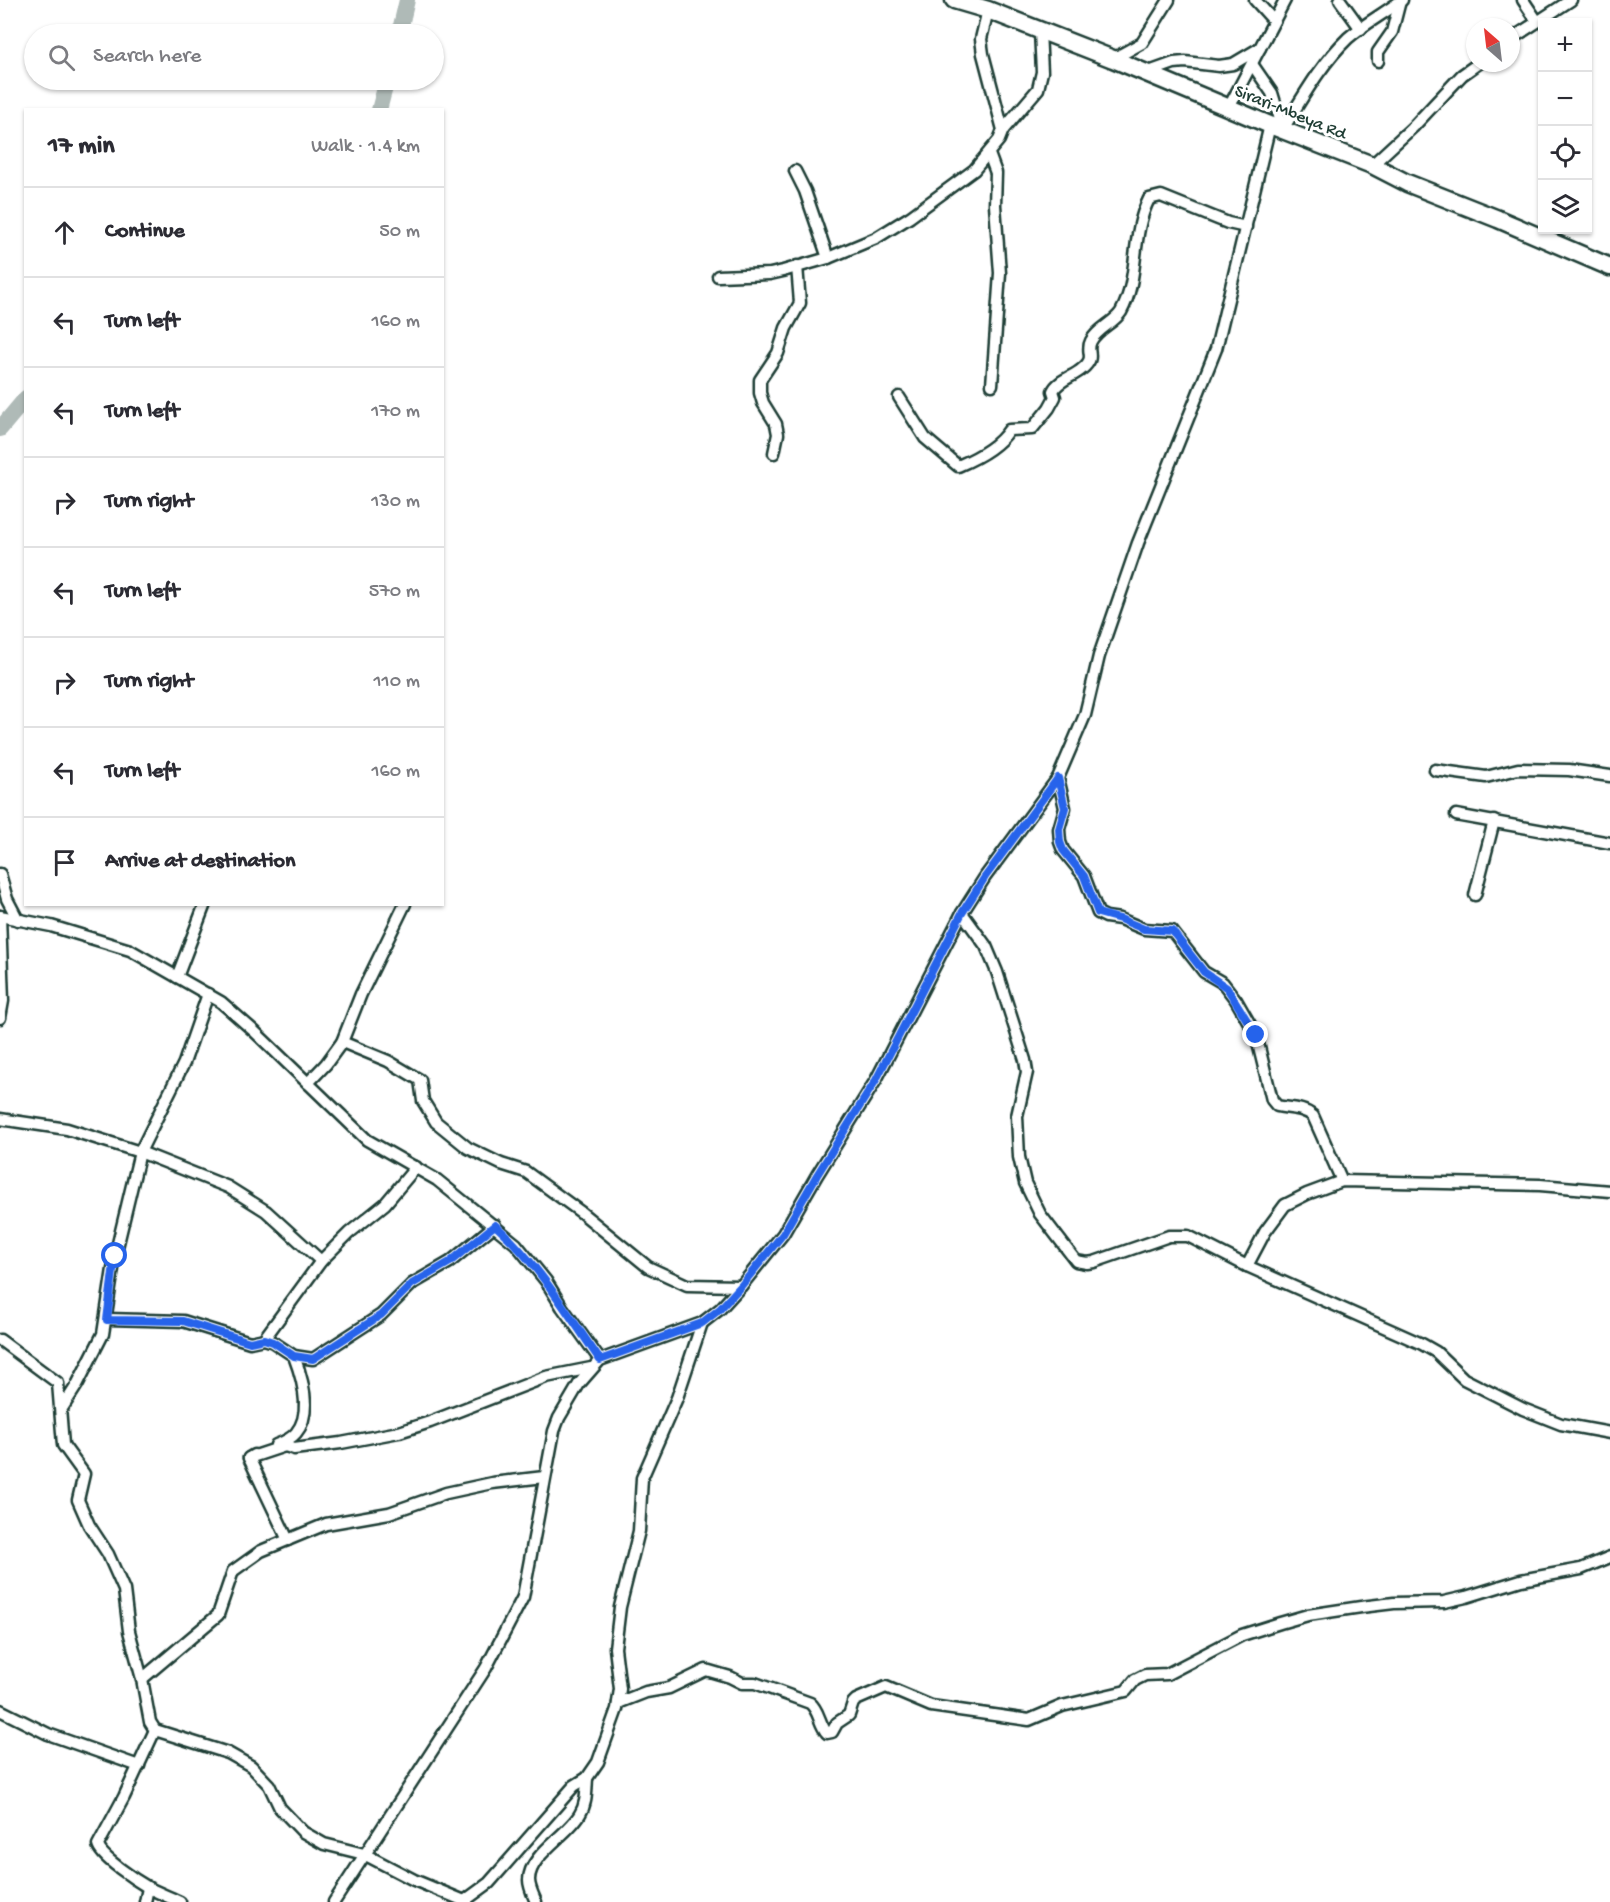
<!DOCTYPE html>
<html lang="en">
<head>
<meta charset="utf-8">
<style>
	body { margin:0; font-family:"Gochi Hand",sans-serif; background:#f7f7f7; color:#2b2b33 }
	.controls { position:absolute; right:18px; top:18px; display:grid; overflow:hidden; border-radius:0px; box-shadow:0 2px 4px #0004 }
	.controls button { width:54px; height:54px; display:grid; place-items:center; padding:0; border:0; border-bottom:2px solid #e1e1e2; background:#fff; color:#2b2b33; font:30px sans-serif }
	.compass { position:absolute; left:1466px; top:18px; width:54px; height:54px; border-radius:50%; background:#fff; box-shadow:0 2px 4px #0004; rotate:332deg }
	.stop { position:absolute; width:18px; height:18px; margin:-14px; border:4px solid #2563eb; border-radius:50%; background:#fff }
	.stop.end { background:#2563eb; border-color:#fff; box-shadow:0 2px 6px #0008 }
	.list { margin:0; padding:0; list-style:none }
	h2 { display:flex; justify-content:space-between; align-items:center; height:78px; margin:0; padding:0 24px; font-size:26px }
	h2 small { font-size:20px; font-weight:400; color:#7c7c81 }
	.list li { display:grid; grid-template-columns:39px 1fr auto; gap:18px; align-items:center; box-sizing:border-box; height:90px; padding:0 24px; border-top:2px solid #e1e1e2 }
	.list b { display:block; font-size:22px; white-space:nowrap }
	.list em { font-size:20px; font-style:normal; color:#7c7c81 }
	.icon { flex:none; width:33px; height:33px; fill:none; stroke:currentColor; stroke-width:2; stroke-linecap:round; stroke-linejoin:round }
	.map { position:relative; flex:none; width:1610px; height:1902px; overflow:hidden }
	.search { position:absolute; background:#fff; box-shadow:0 2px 4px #0004; left:24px; top:24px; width:420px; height:66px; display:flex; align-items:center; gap:15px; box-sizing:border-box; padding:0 21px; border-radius:33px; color:#7c7c81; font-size:22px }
	.panel { position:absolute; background:#fff; box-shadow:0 2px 4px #0004; left:24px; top:108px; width:420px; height:798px; border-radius:0px }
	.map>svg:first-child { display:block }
</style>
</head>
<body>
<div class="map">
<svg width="1610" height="1902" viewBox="0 0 1610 1902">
	<rect width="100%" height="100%" fill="#fff"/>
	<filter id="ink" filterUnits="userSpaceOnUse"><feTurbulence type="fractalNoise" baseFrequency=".0167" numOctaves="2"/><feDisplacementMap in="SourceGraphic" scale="12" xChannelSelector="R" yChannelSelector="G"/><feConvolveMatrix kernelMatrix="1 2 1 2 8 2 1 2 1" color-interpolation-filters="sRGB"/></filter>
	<g filter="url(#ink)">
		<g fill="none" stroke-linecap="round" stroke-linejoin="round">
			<g stroke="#afbab7" stroke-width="16">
				<polyline points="399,34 407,0"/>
				<polyline points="379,110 387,80"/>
				<polyline points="0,429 26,398"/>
			</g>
			<g stroke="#1f3d34" stroke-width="15">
				<g id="minor">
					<polyline points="1255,0 1273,20"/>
					<polyline points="1340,0 1361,29"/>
					<polyline points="1523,0 1537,21"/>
					<polyline points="1511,39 1571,0"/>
					<polyline points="1113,59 1142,43 1169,0"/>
					<polyline points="1378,61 1378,52 1392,32 1400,1"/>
					<polyline points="1252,64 1272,93 1283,129"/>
					<polyline points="1146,73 1174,63 1185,62 1219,66 1233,64 1260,48"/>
					<polyline points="1229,107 1285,0"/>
					<path d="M1283 129C1303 97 1321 64 1348 38 1364 24 1385 13 1402 0"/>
					<polyline points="1003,130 1038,89 1042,72 1040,31"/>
					<polyline points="989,154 996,173 995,205 1000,273 992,385"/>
					<polyline points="1372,165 1413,127 1462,75 1479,63"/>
					<polyline points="795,171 805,191 828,258"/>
					<polyline points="718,276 770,274 783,271 828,258 876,238 910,217 974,170 999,140 1003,130 983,54 981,39 988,10"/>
					<path d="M899 397 925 438 958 466C977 458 998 447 1009 430L1032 429 1049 408 1055 397 1053 391C1058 380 1073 377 1082 369 1097 357 1085 352 1091 341 1098 328 1114 323 1121 312 1140 278 1130 236 1149 199L1161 196 1228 223 1246 227"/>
					<polyline points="774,453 778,434 776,424 763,403 760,393 760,380 778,353 786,328 800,303 797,266"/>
					<polyline points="1435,770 1486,777 1518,769 1569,770 1610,776"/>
					<path d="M1058 778 1065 808 1059 829 1060 842 1063 850 1084 876 1098 913 1106 917 1120 919 1144 929 1172 931 1204 972 1223 983 1236 1000 1256 1035 1272 1100 1277 1106C1290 1109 1302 1107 1313 1116L1342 1181"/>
					<polyline points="1456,815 1610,843"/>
					<polyline points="0,874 7,899 18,920"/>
					<polyline points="1475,895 1494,821"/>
					<polyline points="962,913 986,946 997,972 1025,1060 1027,1072 1017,1116 1019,1157 1025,1183 1040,1214 1076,1261 1087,1263 1094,1262 1169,1236 1188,1236 1247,1266 1422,1344 1436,1352 1464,1379 1523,1409 1561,1424 1610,1433"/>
					<polyline points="0,916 51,926 130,950 221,1002 254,1031 367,1140 437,1180 516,1244 546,1281 562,1307 600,1360"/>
					<polyline points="177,977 205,904"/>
					<polyline points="0,1018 3,1001 0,916"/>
					<polyline points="342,1042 388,1061 420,1080 423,1101 436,1122 468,1148 501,1164 526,1172 582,1213 648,1267 687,1285 741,1286"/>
					<polyline points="308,1083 326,1064 342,1042 361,994 405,904"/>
					<polyline points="0,1119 67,1129 140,1152 228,1187 266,1211 321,1261"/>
					<polyline points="1247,1266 1265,1232 1285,1205 1307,1194 1342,1181 1540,1185 1610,1191"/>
					<polyline points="107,1319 183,1321 250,1342 264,1339 273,1342 294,1356 313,1359 381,1315 412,1284 450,1262 495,1225"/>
					<polyline points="264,1339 321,1261 349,1233 385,1204 416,1167"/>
					<polyline points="0,1340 58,1383 63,1445 84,1474 78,1500 89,1525 108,1554 124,1590 129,1631 142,1679 150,1722 155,1730 228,1753 251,1766 269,1785 280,1808 303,1832 324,1844 364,1854 414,1880 467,1902"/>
					<polyline points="61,1410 77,1385 103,1334 115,1256 140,1152 184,1063 208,994"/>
					<path d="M276 1445C284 1442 291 1439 296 1433 313 1413 302 1377 294 1356"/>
					<polyline points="254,1455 249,1458 288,1540"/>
					<polyline points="249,1458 285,1446 294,1449 341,1443 399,1432 430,1422 546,1377 591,1368"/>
					<polyline points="142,1679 218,1615 233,1571 261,1551 326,1524 389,1513 446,1493 492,1483 544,1477"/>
					<path d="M618 1703 646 1692 669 1688 706 1670 730 1677 742 1683H755L810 1703C819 1710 819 1724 827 1733L832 1732 837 1723 849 1715 853 1703 856 1700 886 1687 931 1706 1029 1720 1062 1706 1126 1691 1135 1680 1145 1675 1167 1674 1242 1635 1280 1623 1308 1615 1361 1607 1394 1603 1444 1602 1466 1597 1521 1580 1581 1569 1610 1557"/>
					<polyline points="0,1710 48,1734 139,1766"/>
					<path d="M155 1730 124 1797 98 1845C100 1857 137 1881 149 1888 159 1893 169 1897 180 1902"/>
					<polyline points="145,1902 148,1888"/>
					<polyline points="334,1902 486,1668 523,1597 554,1431 559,1418 579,1384 600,1360 702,1323 720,1309 741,1286 783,1234 817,1175 876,1080 962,913 985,877 1058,778 1085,715 1099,656 1138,543 1216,349 1270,125"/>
					<polyline points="463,1902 489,1883 574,1786 587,1778 598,1762 617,1709 620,1689 615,1648 620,1607 639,1531 642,1478 677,1398 702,1323"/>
					<path d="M536 1902C533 1895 529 1887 529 1880 529 1855 568 1835 580 1814 587 1803 586 1791 587 1778"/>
				</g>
			</g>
			<g stroke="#1f3d34" stroke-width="21">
				<polyline id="trunk" points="954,0 988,10 1113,59 1270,125 1372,165 1407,183 1498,219 1610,267"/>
			</g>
			<use href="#minor" stroke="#fff" stroke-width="10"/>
			<use href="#trunk" stroke="#fff" stroke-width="16"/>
		</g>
	</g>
	<g fill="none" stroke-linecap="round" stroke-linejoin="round" filter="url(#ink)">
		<path stroke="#2563eb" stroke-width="8" d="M115 1256 107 1320 183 1321 250 1342 264 1339 273 1342 294 1356 313 1359 381 1315 412 1284 450 1262 495 1225C538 1263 567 1313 600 1360L702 1323 720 1309 741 1286 783 1234 817 1175 876 1080 962 913 985 877 1058 778 1065 808 1059 829 1060 842 1063 850 1084 876 1098 913 1120 919 1144 929 1172 931 1204 972 1227 988 1256 1035"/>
	</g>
	<g text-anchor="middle" stroke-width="6" stroke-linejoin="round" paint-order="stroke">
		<g font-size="18" fill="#1f3d34" stroke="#fff">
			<text transform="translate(1291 111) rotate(22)" y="6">Sirari-Mbeya Rd</text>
		</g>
	</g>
</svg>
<div class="controls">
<button>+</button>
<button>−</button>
<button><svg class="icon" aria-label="locate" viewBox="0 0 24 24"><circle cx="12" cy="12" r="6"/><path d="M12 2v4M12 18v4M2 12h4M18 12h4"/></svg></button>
<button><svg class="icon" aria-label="layers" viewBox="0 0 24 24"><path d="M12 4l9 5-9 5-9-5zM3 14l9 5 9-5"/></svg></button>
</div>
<svg class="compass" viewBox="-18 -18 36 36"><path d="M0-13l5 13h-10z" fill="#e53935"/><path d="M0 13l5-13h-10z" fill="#7c7c81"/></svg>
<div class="stop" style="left:115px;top:1256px"></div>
<div class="stop end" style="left:1256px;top:1035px"></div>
<div class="search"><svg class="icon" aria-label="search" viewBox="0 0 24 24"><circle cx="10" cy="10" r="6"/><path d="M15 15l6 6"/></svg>Search here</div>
<section class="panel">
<h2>17 min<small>Walk · 1.4 km</small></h2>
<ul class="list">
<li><svg class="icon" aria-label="ahead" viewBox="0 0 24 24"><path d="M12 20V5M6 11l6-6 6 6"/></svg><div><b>Continue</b></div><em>50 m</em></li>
<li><svg class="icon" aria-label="left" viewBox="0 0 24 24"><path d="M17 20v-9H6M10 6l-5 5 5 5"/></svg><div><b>Turn left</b></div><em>160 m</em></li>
<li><svg class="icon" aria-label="left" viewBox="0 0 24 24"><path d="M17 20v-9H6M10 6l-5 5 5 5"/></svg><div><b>Turn left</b></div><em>170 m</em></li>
<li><svg class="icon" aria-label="right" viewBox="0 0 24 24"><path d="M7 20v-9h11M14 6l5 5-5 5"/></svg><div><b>Turn right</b></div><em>130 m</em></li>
<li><svg class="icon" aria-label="left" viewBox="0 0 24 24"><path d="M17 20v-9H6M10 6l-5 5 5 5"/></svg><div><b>Turn left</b></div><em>570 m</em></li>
<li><svg class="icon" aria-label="right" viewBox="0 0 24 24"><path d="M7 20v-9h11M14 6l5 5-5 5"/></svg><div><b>Turn right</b></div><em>110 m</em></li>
<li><svg class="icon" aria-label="left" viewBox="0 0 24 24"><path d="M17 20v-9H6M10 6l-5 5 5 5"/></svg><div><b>Turn left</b></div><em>160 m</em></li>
<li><svg class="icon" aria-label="arrive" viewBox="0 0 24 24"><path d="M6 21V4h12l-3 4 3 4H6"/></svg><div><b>Arrive at destination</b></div></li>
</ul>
</section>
</div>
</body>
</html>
